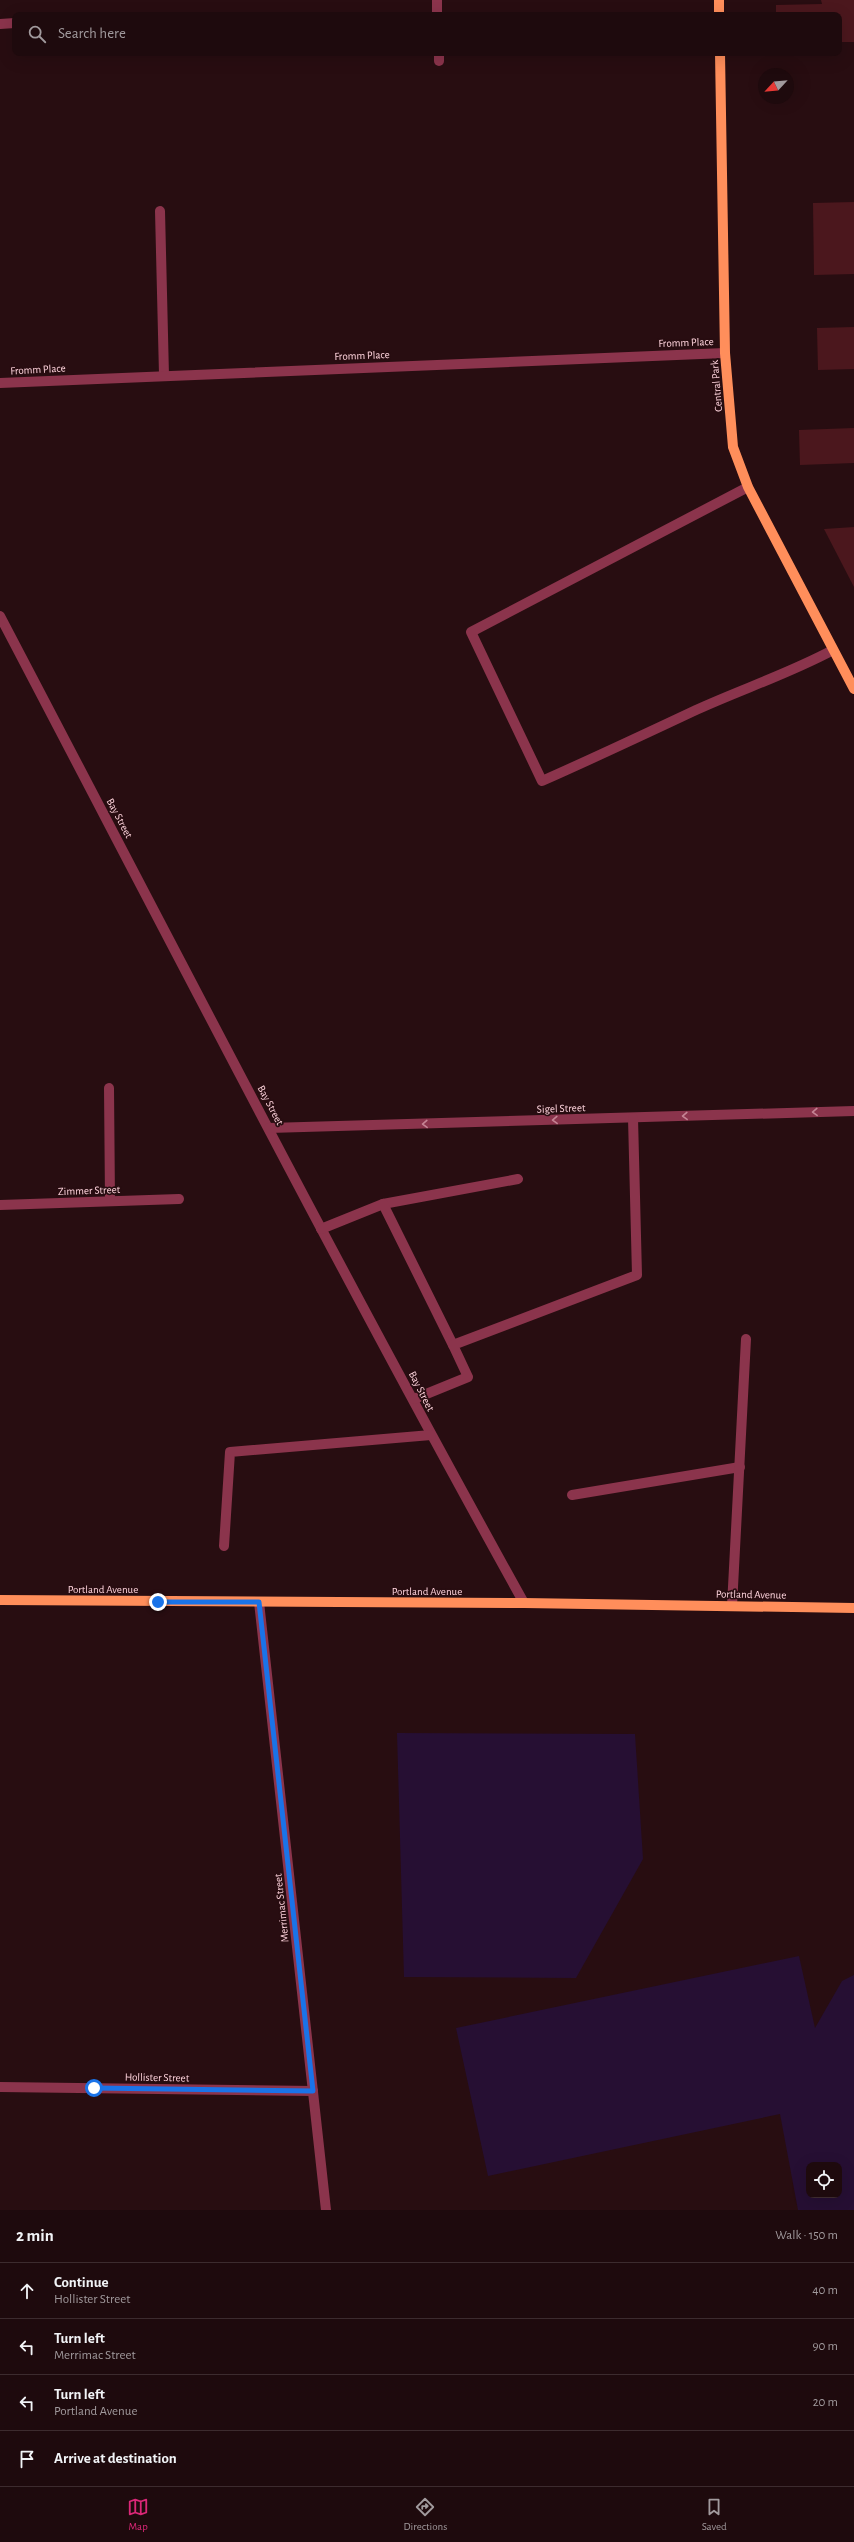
<!DOCTYPE html>
<html lang="en">
<head>
<meta charset="utf-8">
<style>
	body { margin:0; font-family:"Alegreya Sans",sans-serif; background:#261316; color:#f1f3f6 }
	.controls { position:absolute; right:12px; bottom:12px; display:grid; overflow:hidden; border-radius:8px; box-shadow:0 4px 16px #0002 }
	.controls button { width:36px; height:36px; display:grid; place-items:center; padding:0; border:0; border-bottom:1px solid #3c2b2e; background:#1e0a0d; color:#f1f3f6; font:20px sans-serif }
	.compass { position:absolute; left:758px; top:68px; width:36px; height:36px; border-radius:50%; background:#1e0a0d; box-shadow:0 4px 16px #0002; rotate:244deg }
	.stop { position:absolute; width:12px; height:12px; margin:-9px; border:3px solid #1a73e8; border-radius:50%; background:#fff }
	.stop.end { background:#1a73e8; border-color:#fff; box-shadow:0 1px 4px #0008 }
	.list { margin:0; padding:0; list-style:none }
	h2 { display:flex; justify-content:space-between; align-items:center; height:52px; margin:0; padding:0 16px; font-size:17px }
	h2 small { font-size:13px; font-weight:400; color:#a19a9d }
	.list li { display:grid; grid-template-columns:26px 1fr auto; gap:12px; align-items:center; box-sizing:border-box; height:56px; padding:0 16px; border-top:1px solid #3c2b2e }
	.list b { display:block; font-size:15px; white-space:nowrap }
	.list p { margin:0; font-size:13px; white-space:nowrap; color:#a19a9d }
	.list em { font-size:13px; font-style:normal; color:#a19a9d }
	.icon { flex:none; width:22px; height:22px; fill:none; stroke:currentColor; stroke-width:2; stroke-linecap:round; stroke-linejoin:round }
	.map { position:relative; flex:none; width:854px; height:2210px; overflow:hidden }
	.search { position:absolute; background:#1e0a0d; box-shadow:0 4px 16px #0002; left:12px; right:12px; top:12px; height:44px; display:flex; align-items:center; gap:10px; box-sizing:border-box; padding:0 14px; border-radius:8px; color:#a19a9d; font-size:15px }
	.sheet { height:276px; background:#1e0a0d }
	nav { display:flex; justify-content:space-around; align-items:center; box-sizing:border-box; height:56px; border-top:1px solid #3c2b2e; background:#1e0a0d; font-size:11px; color:#a19a9d }
	nav a { display:grid; justify-items:center; gap:2px }
	nav .on { color:#db2777 }
	.map>svg:first-child { display:block }
</style>
</head>
<body>
<div class="map">
<svg width="854" height="2210" viewBox="0 0 854 2210">
	<rect width="100%" height="100%" fill="#280d11"/>
	<g fill="#260f33" fill-rule="evenodd">
		<polygon points="397,1733 635,1734 643,1859 576,1978 404,1977"/>
		<path d="M799 1956 815 2028 842 1981 854 1975V2210H798L780 2114 488 2176 456 2028ZM809 2165H839V2195H809Z"/>
	</g>
	<g fill="#4b171d">
		<polygon points="821,0 854,0 854,42 839,42 839,15 776,15 776,5 822,4"/>
		<polygon points="854,202 854,274 814,275 813,203"/>
		<polygon points="854,327 854,369 818,370 817,328"/>
		<polygon points="854,428 854,463 800,465 799,430"/>
		<polygon points="854,527 854,587 824,529"/>
	</g>
	<g fill="none" stroke-linecap="round" stroke-linejoin="round">
		<g stroke="#8b344c" stroke-width="10">
			<polyline points="437,0 437,15"/>
			<polyline points="0,24 15,23"/>
			<polyline points="439,53 439,61"/>
			<polyline points="160,211 164,375"/>
			<polyline points="0,383 725,353"/>
			<path d="M748 487 471 632 542 781C594 758 645 734 696 710 742 689 788 674 833 650"/>
			<path d="M0 616C173 946 343 1277 524 1603"/>
			<polyline points="109,1088 110,1201"/>
			<polyline points="269,1128 854,1111"/>
			<polyline points="383,1204 518,1179"/>
			<polyline points="0,1205 179,1199"/>
			<polyline points="321,1229 383,1204 453,1345"/>
			<polyline points="414,1399 468,1377 453,1345 637,1275 633,1118"/>
			<polyline points="572,1495 740,1467"/>
			<polyline points="224,1546 230,1452 431,1435"/>
			<polyline points="259,1602 326,2210"/>
			<polyline points="732,1606 746,1339"/>
			<polyline points="0,2087 313,2091"/>
		</g>
		<g stroke="#ff8e5b" stroke-width="10">
			<polyline points="719,0 719,15"/>
			<polyline points="720,53 725,353 733,447 748,487 854,689"/>
			<polyline points="0,1600 524,1603 854,1608"/>
		</g>
	</g>
	<defs><path id="oneway-chevron" d="M-2-3.5L2.5 0L-2 3.5" fill="none" stroke-width="1.6" stroke-linecap="round" stroke-linejoin="round"/></defs>
	<g stroke="#c58494">
		<use href="#oneway-chevron" transform="translate(815 1112) rotate(178)"/>
		<use href="#oneway-chevron" transform="translate(685 1116) rotate(178)"/>
		<use href="#oneway-chevron" transform="translate(555 1120) rotate(178)"/>
		<use href="#oneway-chevron" transform="translate(425 1124) rotate(178)"/>
	</g>
	<g fill="none" stroke-linecap="round" stroke-linejoin="round">
		<polyline stroke="#1a73e8" stroke-width="5" points="94,2088 313,2091 259,1602 158,1602"/>
	</g>
	<g text-anchor="middle" stroke-width="3.5" stroke-linejoin="round" paint-order="stroke">
		<g font-size="11" fill="#ffd4dd" stroke="#280d11">
			<text transform="translate(686 342) rotate(-2)" y="4">Fromm Place</text>
			<text transform="translate(362 355) rotate(-2)" y="4">Fromm Place</text>
			<text transform="translate(38 369) rotate(-3)" y="4">Fromm Place</text>
			<text transform="translate(716 386) rotate(-95)" y="4">Central Park</text>
			<text transform="translate(120 818) rotate(62)" y="4">Bay Street</text>
			<text transform="translate(271 1105) rotate(62)" y="4">Bay Street</text>
			<text transform="translate(561 1108) rotate(-2)" y="4">Sigel Street</text>
			<text transform="translate(89 1190) rotate(-2)" y="4">Zimmer Street</text>
			<text transform="translate(422 1391) rotate(63)" y="4">Bay Street</text>
			<text x="103" y="1593">Portland Avenue</text>
			<text x="427" y="1595">Portland Avenue</text>
			<text transform="translate(751 1594) rotate(1)" y="4">Portland Avenue</text>
			<text transform="translate(281 1908) rotate(-96)" y="4">Merrimac Street</text>
			<text transform="translate(157 2077) rotate(1)" y="4">Hollister Street</text>
		</g>
	</g>
</svg>
<div class="controls">
<button><svg class="icon" aria-label="locate" viewBox="0 0 24 24"><circle cx="12" cy="12" r="6"/><path d="M12 2v4M12 18v4M2 12h4M18 12h4"/></svg></button>
</div>
<svg class="compass" viewBox="-18 -18 36 36"><path d="M0-13l5 13h-10z" fill="#e53935"/><path d="M0 13l5-13h-10z" fill="#a19a9d"/></svg>
<div class="stop" style="left:94px;top:2088px"></div>
<div class="stop end" style="left:158px;top:1602px"></div>
<div class="search"><svg class="icon" aria-label="search" viewBox="0 0 24 24"><circle cx="10" cy="10" r="6"/><path d="M15 15l6 6"/></svg>Search here</div>
</div>
<section class="sheet">
<h2>2 min<small>Walk · 150 m</small></h2>
<ul class="list">
<li><svg class="icon" aria-label="ahead" viewBox="0 0 24 24"><path d="M12 20V5M6 11l6-6 6 6"/></svg><div><b>Continue</b><p>Hollister Street</p></div><em>40 m</em></li>
<li><svg class="icon" aria-label="left" viewBox="0 0 24 24"><path d="M17 20v-9H6M10 6l-5 5 5 5"/></svg><div><b>Turn left</b><p>Merrimac Street</p></div><em>90 m</em></li>
<li><svg class="icon" aria-label="left" viewBox="0 0 24 24"><path d="M17 20v-9H6M10 6l-5 5 5 5"/></svg><div><b>Turn left</b><p>Portland Avenue</p></div><em>20 m</em></li>
<li><svg class="icon" aria-label="arrive" viewBox="0 0 24 24"><path d="M6 21V4h12l-3 4 3 4H6"/></svg><div><b>Arrive at destination</b></div></li>
</ul>
</section>
<nav>
<a class="on"><svg class="icon" aria-label="map" viewBox="0 0 24 24"><path d="M3 6l6-2 6 2 6-2v14l-6 2-6-2-6 2zM9 4v14M15 6v14"/></svg>Map</a>
<a><svg class="icon" aria-label="directions" viewBox="0 0 24 24"><path d="M12 3l9 9-9 9-9-9zM9 14v-3h6M13 9l2 2-2 2"/></svg>Directions</a>
<a><svg class="icon" aria-label="saved" viewBox="0 0 24 24"><path d="M7 4h10v16l-5-4-5 4z"/></svg>Saved</a>
</nav>
</body>
</html>
